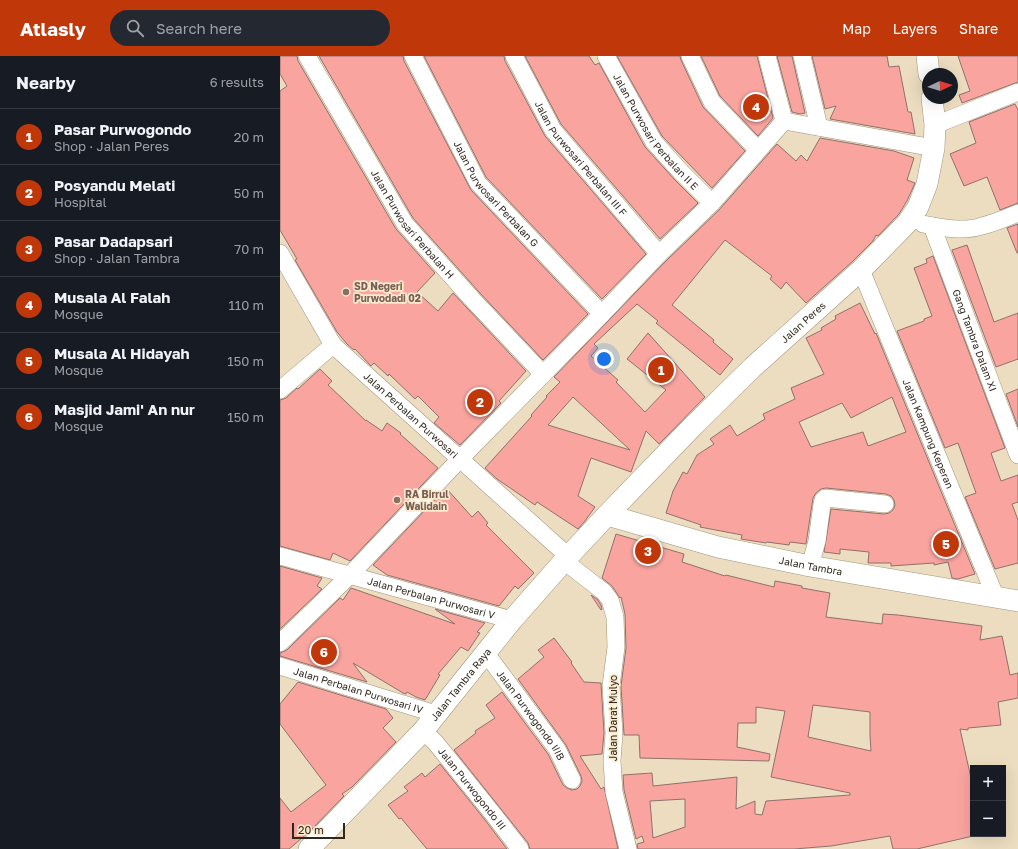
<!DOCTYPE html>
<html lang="en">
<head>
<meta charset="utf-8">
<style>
	body { margin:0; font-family:"Golos Text",sans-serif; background:#242831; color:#f1f3f6 }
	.controls { position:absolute; right:12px; bottom:12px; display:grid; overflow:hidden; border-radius:0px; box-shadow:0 4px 16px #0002 }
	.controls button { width:36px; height:36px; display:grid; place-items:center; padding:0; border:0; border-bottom:1px solid #363941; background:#171b24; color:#f1f3f6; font:20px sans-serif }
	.compass { position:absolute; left:642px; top:12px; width:36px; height:36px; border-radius:50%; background:#171b24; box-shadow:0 4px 16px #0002; rotate:86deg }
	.scale { position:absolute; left:12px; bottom:10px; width:53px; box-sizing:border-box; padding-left:4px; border:2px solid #2d271c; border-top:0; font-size:11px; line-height:14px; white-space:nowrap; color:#2d271c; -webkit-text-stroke:3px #f9eacd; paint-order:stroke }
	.you { position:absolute; left:324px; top:303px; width:14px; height:14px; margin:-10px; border:3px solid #fff; border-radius:50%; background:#1a73e8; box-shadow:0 0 0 6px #1a73e833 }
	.badge { display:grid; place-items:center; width:26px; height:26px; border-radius:50%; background:#c03709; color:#fff; font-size:13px; font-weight:700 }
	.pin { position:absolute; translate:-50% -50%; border:2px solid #fff; box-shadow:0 1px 4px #0006 }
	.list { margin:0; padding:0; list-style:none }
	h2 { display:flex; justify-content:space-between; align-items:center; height:52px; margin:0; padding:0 16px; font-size:17px }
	h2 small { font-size:13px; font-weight:400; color:#9ea1a6 }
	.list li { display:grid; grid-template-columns:26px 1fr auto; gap:12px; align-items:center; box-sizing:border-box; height:56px; padding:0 16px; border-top:1px solid #363941 }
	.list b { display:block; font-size:15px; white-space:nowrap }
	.list p { margin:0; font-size:13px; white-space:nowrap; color:#9ea1a6 }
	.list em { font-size:13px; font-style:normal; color:#9ea1a6 }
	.icon { flex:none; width:22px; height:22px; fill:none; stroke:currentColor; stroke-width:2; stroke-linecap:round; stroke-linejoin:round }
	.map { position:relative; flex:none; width:738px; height:793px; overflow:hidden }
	header { display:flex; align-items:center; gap:24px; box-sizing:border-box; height:56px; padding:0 20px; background:#c03709; color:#fff }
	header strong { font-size:19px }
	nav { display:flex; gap:22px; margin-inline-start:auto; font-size:14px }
	.search { width:280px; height:36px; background:#242831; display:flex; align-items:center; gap:10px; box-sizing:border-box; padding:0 14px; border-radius:22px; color:#9ea1a6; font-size:15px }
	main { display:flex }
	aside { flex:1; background:#171b24 }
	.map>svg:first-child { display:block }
</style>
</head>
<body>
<header>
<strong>Atlasly</strong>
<div class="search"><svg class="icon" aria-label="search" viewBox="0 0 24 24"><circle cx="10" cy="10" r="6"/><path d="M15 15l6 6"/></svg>Search here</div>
<nav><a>Map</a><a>Layers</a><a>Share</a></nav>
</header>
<main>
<aside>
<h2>Nearby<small>6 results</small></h2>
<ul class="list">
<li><span class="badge">1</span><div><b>Pasar Purwogondo</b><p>Shop · Jalan Peres</p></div><em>20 m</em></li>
<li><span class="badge">2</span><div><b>Posyandu Melati</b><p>Hospital</p></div><em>50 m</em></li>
<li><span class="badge">3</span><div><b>Pasar Dadapsari</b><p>Shop · Jalan Tambra</p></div><em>70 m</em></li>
<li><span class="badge">4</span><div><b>Musala Al Falah</b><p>Mosque</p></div><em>110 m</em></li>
<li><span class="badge">5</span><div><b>Musala Al Hidayah</b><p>Mosque</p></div><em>150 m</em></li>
<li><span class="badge">6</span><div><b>Masjid Jami' An nur</b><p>Mosque</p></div><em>150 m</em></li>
</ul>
</aside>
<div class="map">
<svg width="738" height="793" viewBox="0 0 738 793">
	<rect width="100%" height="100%" fill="#ecddc0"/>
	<g fill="#f9a49f" stroke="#90706d" fill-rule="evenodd">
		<polygon points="0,0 17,0 18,5 116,173 155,217 137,236 158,255 173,237 246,315 219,345 221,347 180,389 154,367 159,361 138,340 135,343 109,318 108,320 94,307 91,310 75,293 74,294 67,288 57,276 15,204 17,203 0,174 0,35 7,30 0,18"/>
		<polygon points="39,0 123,0 124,5 191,134 308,258 263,304 199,236 133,162"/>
		<polygon points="144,0 224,0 225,5 265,80 366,198 322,243 206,121"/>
		<polygon points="245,0 309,0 315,9 319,7 365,91 394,123 418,147 380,183 281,68"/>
		<polygon points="337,0 400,0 401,4 423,51 465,95 432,132 382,80"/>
		<polygon points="421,0 477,0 493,62 478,80 440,40"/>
		<polygon points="497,0 512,0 525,57 520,58 512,56"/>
		<polygon points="532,0 607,0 609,11 619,10 628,56 631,56 635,78 550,63 556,50 545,53"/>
		<polygon points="678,0 738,0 738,26 682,47 679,39 690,35"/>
		<polygon points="735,48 738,54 738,147 720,154 707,121 684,130 670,98 696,87 689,66"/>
		<path d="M540 82 614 95 634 102 627 124 635 127 627 145 619 158 598 180 596 179 593 185 573 205 526 247 506 226 501 233 490 223 492 220 445 184 392 249 434 284 433 286 453 303 440 319 376 267 378 265 357 248 314 288 318 292 311 300 338 324 336 326 365 356 386 334 347 303 368 277 425 341 379 388 366 375 351 416 311 402 298 440 315 451 305 465 298 473 257 446 255 449 217 423 205 412 252 360 251 359 267 341 266 340 280 326 274 321 386 205 439 154 497 88 516 105 521 99 527 105ZM293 341 350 394 268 369Z"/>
		<polygon points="738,168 738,197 737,197 727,172"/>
		<polygon points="687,189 714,266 738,257 738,303 716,311 672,194"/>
		<polygon points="653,200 725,392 711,397 721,425 738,419 738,446 732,448 738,464 738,507 715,513 685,441 696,437 678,387 665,392 617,275 644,265 644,263 652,260 634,212 647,207 646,203"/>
		<path d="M580 247 595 278 596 277 695 518 678 523 672 522 668 506 654 509V507L611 510V507H588L589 496 560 493V498L544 496 551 453 604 458 609 457 613 454 615 449 614 444 611 440 606 438 546 432 541 433 536 437 533 442 526 488 510 486 509 489 487 486 486 487 461 483 462 479 420 471 421 469 386 457 393 435 403 416 407 418 417 399 434 388 430 383 450 369 457 380 485 363 483 358 515 343 511 332 544 318 526 282 542 274 541 272 556 263 555 260ZM612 341 626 376 588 390 583 376 531 391 519 366 562 347 571 362Z"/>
		<polygon points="40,313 52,325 48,329 86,365 86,364 102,375 107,367 121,377 120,378 158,412 70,505 53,497 50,504 0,490 0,344 6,342 17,332 18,333"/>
		<polygon points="738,333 738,371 726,338"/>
		<polygon points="166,432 192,461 198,455 208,467 206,469 254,517 238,533 235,530 219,550 107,519 93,509"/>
		<path d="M336 478 404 498 402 506 445 520 446 519 494 531 495 525 522 530V532L550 537 546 561 602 568 603 558 618 559 702 570 700 584 722 580 730 619 738 617V642L718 646 721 669 688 672V674L680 673 693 731V780L637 793H613L610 780 551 790 514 793H358L357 788 364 786 362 780 356 783 344 734 343 719 372 717 373 730 457 721 456 753 475 745V758L482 759 486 745 570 739V737L491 721 505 655 476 651V667H458L457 691 490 698 489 705 360 702 359 679H344L341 630 346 592 345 558 341 541 340 542 332 530 322 522ZM533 649 590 656V680L591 695 528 681ZM405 743V771L373 782 370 745Z"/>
		<polygon points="0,510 42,522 37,530 42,533 0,573"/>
		<polygon points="71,532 175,568 155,553 205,567 197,576 200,577 188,595 181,591 158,618 160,619 145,644 136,641 127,636 126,638 123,637 73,607 87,626 0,600 0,597 7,594 60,542 63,544"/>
		<polygon points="311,539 317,543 321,549 322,553 321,554"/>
		<polygon points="274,582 292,606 291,607 304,626 321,627 324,677 322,698 300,700 321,733 324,731 338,793 250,793 248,787 174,694 196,677 195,675 215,662 206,649 222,636 268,698 283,729 287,732 292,734 297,733 300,730 302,725 301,720 286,689 238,623 264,601 258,594"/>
		<polygon points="18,626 106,653 113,662 103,672 116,686 72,731 62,738 64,740 28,777 9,793 0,793 0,742 11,756 46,729 0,668 0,648"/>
		<polygon points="160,708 205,764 227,793 147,793 121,762 119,763 108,749 128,735 124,731 142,717 145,721"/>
	</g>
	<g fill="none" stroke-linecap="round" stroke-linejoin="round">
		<g stroke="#a29479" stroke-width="18">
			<g id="minor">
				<path id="s1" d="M27 0 125 168 192 243 263 318"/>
				<path id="s2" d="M133 0 198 127 322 258"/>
				<path id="s3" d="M234 0 273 74 379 198"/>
				<path id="s4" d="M326 0 374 86 401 116 432 147"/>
				<polyline points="410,0 432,46 478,94"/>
				<polyline points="487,0 504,65"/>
				<polyline points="522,0 539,71"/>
				<polyline points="504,65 654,92"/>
				<polyline points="655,69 738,36"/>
				<path d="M643 168C662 172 684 176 702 170 714 167 726 162 738 157"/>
				<path id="s5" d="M652 170 738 399"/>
				<path id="s6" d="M0 197 53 289 288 500"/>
				<path id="s7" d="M581 214 716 542"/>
				<polyline points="0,334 53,289"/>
				<path id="s8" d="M0 500 232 564"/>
				<polyline points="284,505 324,536 330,544 335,561 336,591 331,630 334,677 332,705 334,736 348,793"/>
				<polyline points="530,510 537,485 542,448 543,444 545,442 605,448"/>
				<polyline points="0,587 70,519 180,403 322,258 379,198 432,147 504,65"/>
				<path id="s9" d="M205 596 277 693 292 724"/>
				<path id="s10" d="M0 610 156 658"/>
				<path id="s11" d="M143 675 155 686 213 758 240 793"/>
			</g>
		</g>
		<g stroke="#a29479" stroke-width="22">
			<g id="tertiary">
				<polyline points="647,0 649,18"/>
				<path id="s12" d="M327 459 438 491 530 510 738 545"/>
				<path id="s13" d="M29 793 143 675 232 564 284 505 327 459 414 369 473 311 581 214 628 166 638 151 647 128 654 92 655 69 652 42"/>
			</g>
		</g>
		<use href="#minor" stroke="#fff" stroke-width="17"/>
		<use href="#tertiary" stroke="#fff" stroke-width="21"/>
	</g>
	<g fill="#8d6e63" stroke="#f9eacd" stroke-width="1.5">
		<circle cx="66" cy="236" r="4"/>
		<circle cx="117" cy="444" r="4"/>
	</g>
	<g text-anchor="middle" stroke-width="3.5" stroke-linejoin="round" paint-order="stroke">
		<g font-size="10" fill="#2d271c" stroke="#f9eacd">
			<text dy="4" stroke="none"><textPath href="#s4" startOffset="91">Jalan Purwosari Perbalan II E</textPath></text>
			<text dy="4" stroke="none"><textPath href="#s3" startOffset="123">Jalan Purwosari Perbalan III F</textPath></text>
			<text dy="4" stroke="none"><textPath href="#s2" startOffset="162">Jalan Purwosari Perbalan G</textPath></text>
			<text dy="4" stroke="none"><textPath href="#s1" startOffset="199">Jalan Purwosari Perbalan H</textPath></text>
			<text dy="4" stroke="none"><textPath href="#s13" startOffset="723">Jalan Peres</textPath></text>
			<text dy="4" stroke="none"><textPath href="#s5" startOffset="122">Gang Tambra Dalam XI</textPath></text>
			<text dy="4" stroke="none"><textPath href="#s6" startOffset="211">Jalan Perbalan Purwosari</textPath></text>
			<text dy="4" stroke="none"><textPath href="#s7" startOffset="177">Jalan Kampung Keperan</textPath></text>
			<text dy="4" stroke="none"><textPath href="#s12" startOffset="210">Jalan Tambra</textPath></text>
			<text dy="4" stroke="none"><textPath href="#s8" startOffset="157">Jalan Perbalan Purwosari V</textPath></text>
			<text dy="4" stroke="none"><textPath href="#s13" startOffset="224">Jalan Tambra Raya</textPath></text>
			<text dy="4" stroke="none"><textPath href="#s10" startOffset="82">Jalan Perbalan Purwosari IV</textPath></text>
			<text dy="4" stroke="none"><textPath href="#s9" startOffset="78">Jalan Purwogondo IIIB</textPath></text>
			<text transform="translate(333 662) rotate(-90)" y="4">Jalan Darat Mulyo</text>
			<text dy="4" stroke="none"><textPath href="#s11" startOffset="76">Jalan Purwogondo III</textPath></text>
		</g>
		<g font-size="10" font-weight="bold" fill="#785e54" stroke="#f9eacd" text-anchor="start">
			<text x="74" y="234">SD Negeri<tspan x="74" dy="12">Purwodadi 02</tspan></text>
			<text x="125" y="442">RA Birrul<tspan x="125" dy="12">Walidain</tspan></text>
		</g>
	</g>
</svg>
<div class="controls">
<button>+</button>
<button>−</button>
</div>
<svg class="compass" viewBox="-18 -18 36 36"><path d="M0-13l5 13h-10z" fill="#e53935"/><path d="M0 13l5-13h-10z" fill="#9ea1a6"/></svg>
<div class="scale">20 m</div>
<div class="you"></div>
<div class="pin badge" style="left:381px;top:314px">1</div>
<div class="pin badge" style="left:200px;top:346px">2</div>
<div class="pin badge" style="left:368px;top:495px">3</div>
<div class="pin badge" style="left:476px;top:51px">4</div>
<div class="pin badge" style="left:666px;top:488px">5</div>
<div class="pin badge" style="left:44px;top:596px">6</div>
</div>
</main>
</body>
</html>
